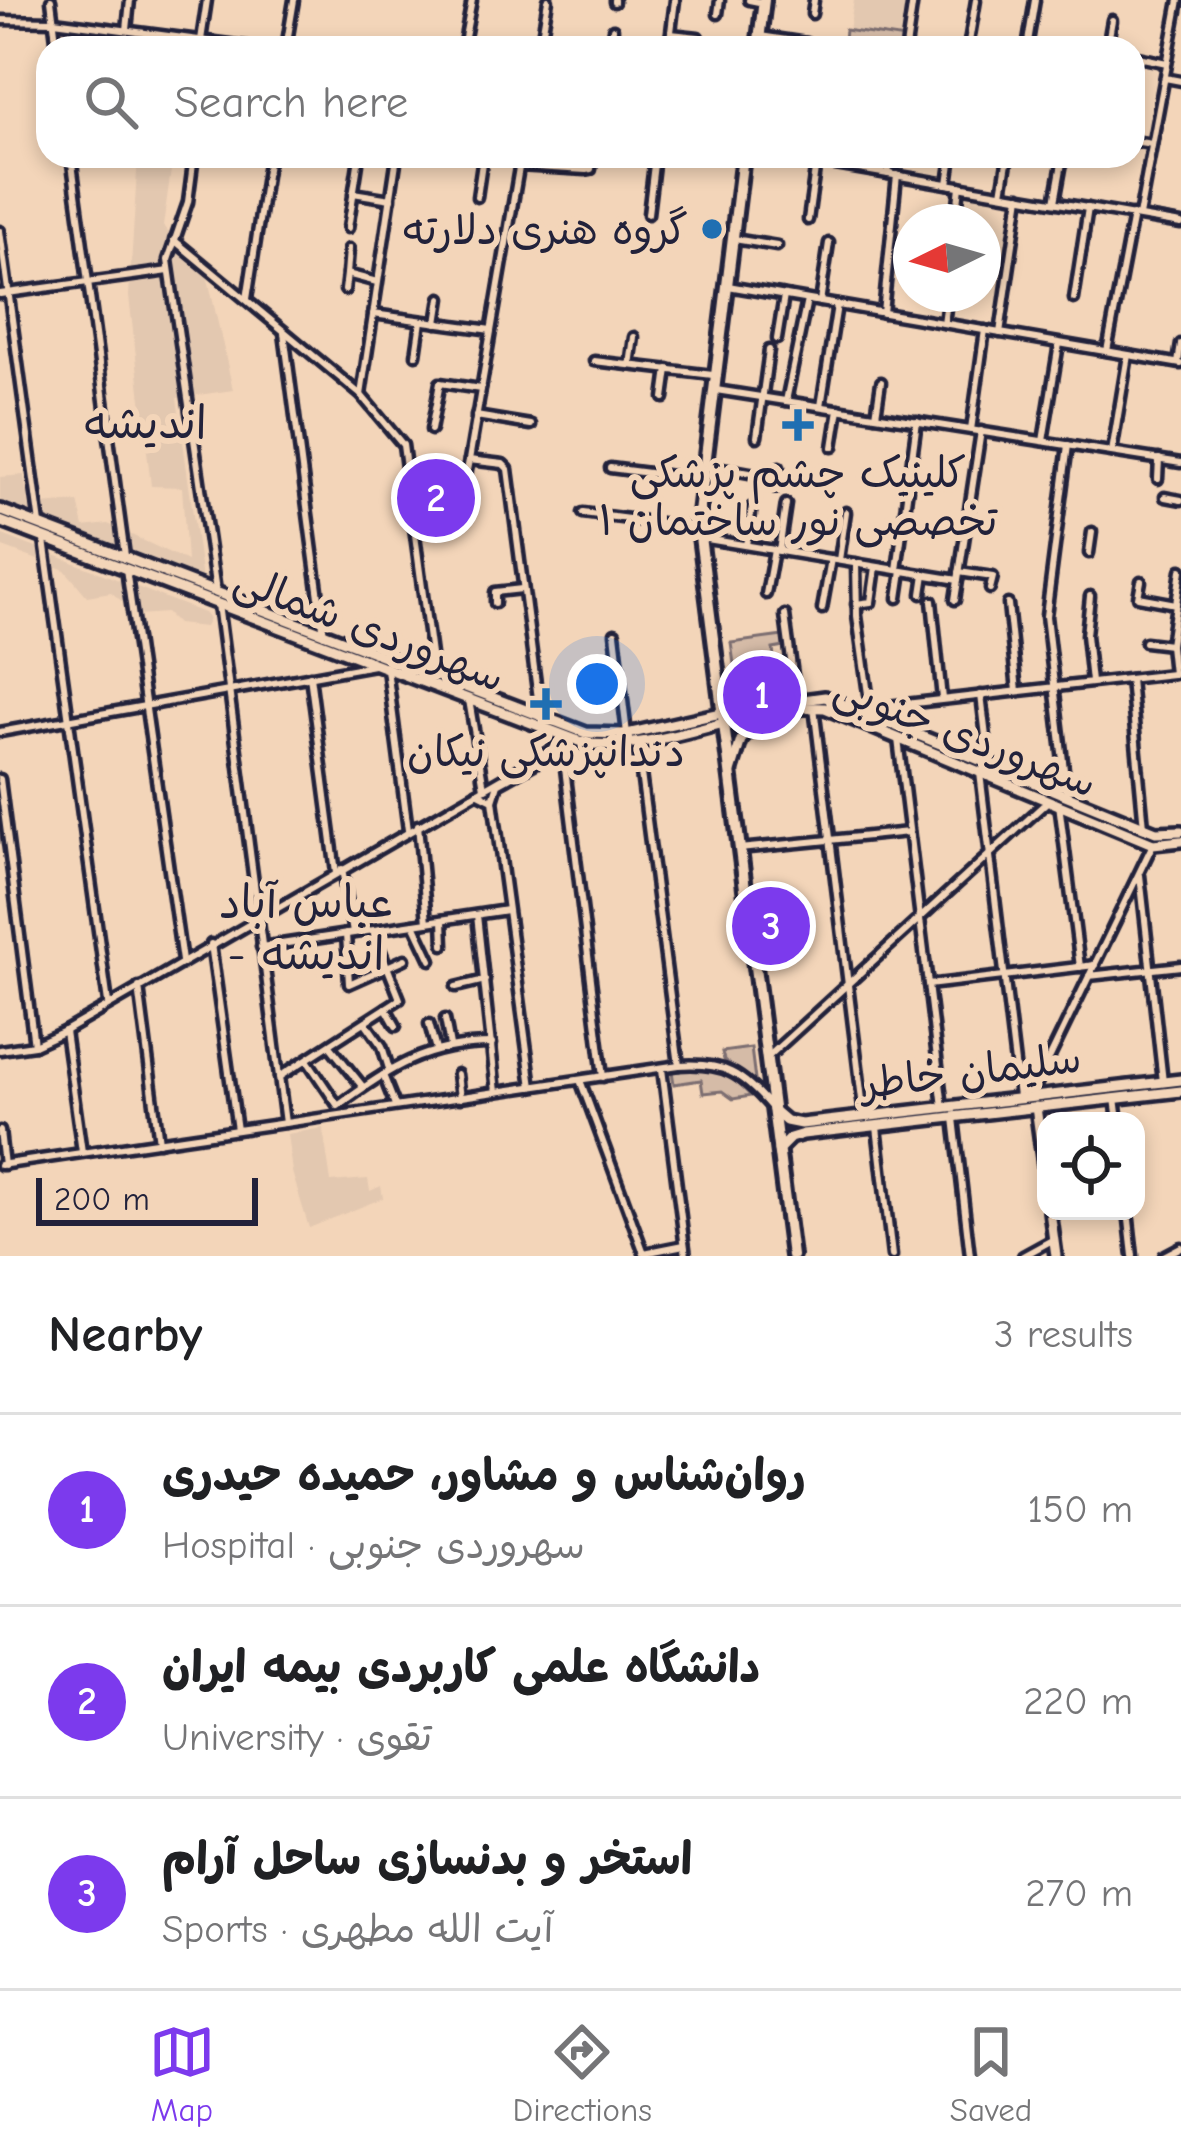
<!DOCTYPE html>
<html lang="en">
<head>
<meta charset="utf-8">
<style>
	body { margin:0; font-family:"Comic Neue","Playpen Sans Arabic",sans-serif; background:#f6f6f6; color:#202124 }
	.controls { position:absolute; right:36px; bottom:36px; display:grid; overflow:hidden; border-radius:24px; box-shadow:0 6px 18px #0003 }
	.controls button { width:108px; height:108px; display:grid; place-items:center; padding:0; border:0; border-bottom:3px solid #e0e0e0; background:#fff; color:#202124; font:60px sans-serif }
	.compass { position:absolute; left:893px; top:204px; width:108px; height:108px; border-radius:50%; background:#fff; box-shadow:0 6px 18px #0003; rotate:265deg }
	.scale { position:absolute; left:36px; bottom:30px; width:222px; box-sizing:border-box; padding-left:12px; border:6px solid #22223b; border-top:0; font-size:33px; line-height:42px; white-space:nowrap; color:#22223b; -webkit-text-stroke:9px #f3d5b9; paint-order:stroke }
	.you { position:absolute; left:597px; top:684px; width:42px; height:42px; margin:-30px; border:9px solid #fff; border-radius:50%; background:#1a73e8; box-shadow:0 0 0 18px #1a73e833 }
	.badge { display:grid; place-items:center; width:78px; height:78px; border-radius:50%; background:#7c3aed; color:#fff; font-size:39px; font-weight:700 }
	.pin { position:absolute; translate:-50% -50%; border:6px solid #fff; box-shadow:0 3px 12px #0006 }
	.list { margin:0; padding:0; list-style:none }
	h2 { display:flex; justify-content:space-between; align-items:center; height:156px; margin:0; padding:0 48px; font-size:51px }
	h2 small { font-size:39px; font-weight:400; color:#757577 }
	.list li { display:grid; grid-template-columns:78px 1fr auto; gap:36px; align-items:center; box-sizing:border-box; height:192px; padding:0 48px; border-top:3px solid #e0e0e0 }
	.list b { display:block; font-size:45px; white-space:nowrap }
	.list p { margin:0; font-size:39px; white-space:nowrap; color:#757577 }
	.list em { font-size:39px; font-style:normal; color:#757577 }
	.icon { flex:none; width:66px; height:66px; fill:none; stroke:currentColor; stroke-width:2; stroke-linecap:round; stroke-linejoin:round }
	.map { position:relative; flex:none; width:1181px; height:1256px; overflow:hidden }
	.search { position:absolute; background:#fff; box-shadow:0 6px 18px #0003; left:36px; right:36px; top:36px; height:132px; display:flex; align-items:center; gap:30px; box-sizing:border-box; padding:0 42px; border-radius:36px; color:#757577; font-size:45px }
	.sheet { height:732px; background:#fff }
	nav { display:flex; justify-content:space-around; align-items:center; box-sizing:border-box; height:168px; border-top:3px solid #e0e0e0; background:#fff; font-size:33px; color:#757577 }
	nav a { display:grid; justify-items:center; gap:6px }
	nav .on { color:#7c3aed }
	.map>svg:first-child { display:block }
</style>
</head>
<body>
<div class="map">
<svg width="1181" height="1256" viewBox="0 0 1181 1256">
	<rect width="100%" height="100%" fill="#f3d5b9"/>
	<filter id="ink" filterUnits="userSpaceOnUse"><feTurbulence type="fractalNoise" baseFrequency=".00833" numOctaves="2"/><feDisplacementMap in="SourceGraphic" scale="24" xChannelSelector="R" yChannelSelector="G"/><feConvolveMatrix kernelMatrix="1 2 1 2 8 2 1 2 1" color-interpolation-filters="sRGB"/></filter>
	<g filter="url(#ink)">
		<g fill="#e3c8b0">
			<polygon points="854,0 908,0 902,39 849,30"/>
			<polygon points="138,156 173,156 163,226 208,279 233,390 177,398 202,580 0,503 0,477 24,475 29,506 78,502 84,527 108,524 187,561 182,487 151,486 129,296"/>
			<polygon points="458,484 459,505 414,509 412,489"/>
			<polygon points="0,534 204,613 209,619 205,627 177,624 166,613 138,615 111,592 87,596 65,570 0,546"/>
			<polygon points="323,1128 331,1182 368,1179 370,1191 381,1186 383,1198 309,1228 292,1172 287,1134"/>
		</g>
		<g fill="#d5bba7" stroke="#7c6e71" stroke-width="3">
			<polygon points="845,30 905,39 904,48 843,48"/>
			<polygon points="783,636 784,647 773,649 774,659 734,664 731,643"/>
			<polygon points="751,1048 755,1080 750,1080 724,1060 722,1052"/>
			<path d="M698 1067C721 1068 736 1080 751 1096L733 1099 722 1091 703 1093 701 1080 674 1084 672 1071Z"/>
		</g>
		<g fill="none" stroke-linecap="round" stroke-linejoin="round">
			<g stroke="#22223b" stroke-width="15">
				<g id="minor">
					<polyline points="51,0 57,48"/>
					<polyline points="749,0 764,3"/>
					<polyline points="614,2 614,0"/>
					<polyline points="718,14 720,0"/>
					<polyline points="812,14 814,0"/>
					<polyline points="0,20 54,21 260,48"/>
					<polyline points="127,30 130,0"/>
					<polyline points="671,34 698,37"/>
					<polyline points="760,36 806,43"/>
					<polyline points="201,40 207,0"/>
					<polyline points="286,48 294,0"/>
					<polyline points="463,48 472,0"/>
					<polyline points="540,48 548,0"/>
					<polyline points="610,48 613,29"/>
					<polyline points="669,48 675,0"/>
					<polyline points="906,48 913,0"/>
					<polyline points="968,48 976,0"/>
					<polyline points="1027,48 1035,0"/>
					<polyline points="1107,48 1112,20"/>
					<polyline points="1133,56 1167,63"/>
					<polyline points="1165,78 1181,81"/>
					<polyline points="1133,141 1152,144"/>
					<polyline points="71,156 125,556"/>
					<polyline points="194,156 188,202 168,260 216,591"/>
					<polyline points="521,156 469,460 503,464 508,469 540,714"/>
					<polyline points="783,156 1181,224"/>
					<polyline points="519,166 586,170 591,169 593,156"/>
					<polyline points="888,174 891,156"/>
					<polyline points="948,184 952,156"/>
					<polyline points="353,193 391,199"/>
					<polyline points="1002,193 1008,156"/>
					<polyline points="477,197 483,156"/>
					<polyline points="1055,202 1062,163"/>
					<polyline points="648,214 655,156"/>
					<polyline points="1139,216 1179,0"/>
					<polyline points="808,220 816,162"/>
					<polyline points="956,222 960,186"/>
					<polyline points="348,228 358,164"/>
					<polyline points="0,231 40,524"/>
					<polyline points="734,239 777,246"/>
					<polyline points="174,240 361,395 403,445 434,677"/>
					<polyline points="349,249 347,274 377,282"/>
					<polyline points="728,286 1181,364"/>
					<polyline points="345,290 347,274"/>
					<polyline points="0,294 169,271"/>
					<polyline points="247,299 269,156"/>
					<polyline points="1074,299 1088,208"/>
					<polyline points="820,302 829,243"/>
					<polyline points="883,313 897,175"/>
					<polyline points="373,314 491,330"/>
					<polyline points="437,323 441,298"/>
					<polyline points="944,323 948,294"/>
					<polyline points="284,333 324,635"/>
					<polyline points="1000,333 1020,196"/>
					<polyline points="777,339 784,296"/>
					<polyline points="1107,351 1133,215"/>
					<polyline points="416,355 421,321"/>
					<polyline points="594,361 713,375"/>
					<polyline points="1178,363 1181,344"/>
					<polyline points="630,365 634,337"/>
					<polyline points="716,390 1181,463"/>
					<polyline points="361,395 397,156"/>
					<polyline points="664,398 668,369"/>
					<polyline points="786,401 807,300"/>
					<polyline points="821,406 837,305"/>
					<polyline points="876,415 881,382"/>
					<polyline points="476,416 531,425"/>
					<polyline points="431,430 440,383 481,389"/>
					<polyline points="971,430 985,330"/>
					<polyline points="757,437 769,350"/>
					<polyline points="1043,441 1059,344"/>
					<polyline points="833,447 839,409"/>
					<polyline points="1112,452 1128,355"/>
					<polyline points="705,465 778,478"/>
					<polyline points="610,468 703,480"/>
					<polyline points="1158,479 1159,459"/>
					<polyline points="464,486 469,460"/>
					<polyline points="776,488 779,467"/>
					<polyline points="1165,497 1181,500"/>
					<polyline points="583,513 698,528"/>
					<polyline points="701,538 958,580"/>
					<polyline points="44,540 108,1003"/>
					<polyline points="746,545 752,507"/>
					<polyline points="779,551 786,504"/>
					<polyline points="1089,553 1092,532"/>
					<polyline points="839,560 846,512"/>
					<polyline points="856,563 857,616 870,708"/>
					<polyline points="126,569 182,961"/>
					<polyline points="897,570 917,421"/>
					<polyline points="959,572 993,577 990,589"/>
					<polyline points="1141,581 1138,597 1176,604"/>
					<polyline points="766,594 774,550"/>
					<polyline points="922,594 925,574"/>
					<polyline points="1090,596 1086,635 1091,682"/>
					<polyline points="898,598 902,571"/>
					<polyline points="955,600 981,431"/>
					<polyline points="932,601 942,699"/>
					<polyline points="495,603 495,592 522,589"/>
					<polyline points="218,604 285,1123"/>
					<polyline points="856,604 871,602 876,567"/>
					<polyline points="1008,604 1017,691"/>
					<polyline points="822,609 831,559"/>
					<polyline points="785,615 796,698"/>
					<polyline points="615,633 627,734"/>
					<polyline points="1145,642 1170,645"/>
					<polyline points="387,669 408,830"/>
					<polyline points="1173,674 1170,645 1181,570"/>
					<polyline points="310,676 336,873"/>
					<polyline points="1130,679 1144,827"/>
					<polyline points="981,695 989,762"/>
					<polyline points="469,700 484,788"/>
					<polyline points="814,707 864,1116"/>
					<polyline points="861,709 1181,673"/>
					<polyline points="0,732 374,665"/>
					<polyline points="898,739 943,1107"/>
					<polyline points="637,743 679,1065"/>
					<polyline points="562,744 603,1077"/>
					<polyline points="980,773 1019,1097"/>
					<polyline points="0,779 34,1045"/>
					<polyline points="477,792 493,800 532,1087"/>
					<polyline points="1067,795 1046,616 1068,445"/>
					<polyline points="493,800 498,784 561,749"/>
					<polyline points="1059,804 1080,967"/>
					<polyline points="418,825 427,922"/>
					<polyline points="739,849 909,832"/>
					<polyline points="342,869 353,933"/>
					<polyline points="1140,875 1163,1082"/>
					<polyline points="477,915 496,1092"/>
					<polyline points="443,920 444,945"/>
					<polyline points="414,924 431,960"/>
					<polyline points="346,934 349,984 405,959"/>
					<polyline points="211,944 237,1130"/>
					<polyline points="261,947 507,910"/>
					<polyline points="1089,976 1181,966"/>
					<polyline points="928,985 1095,965"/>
					<polyline points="139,987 159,1142"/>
					<polyline points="456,987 485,980"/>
					<polyline points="386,1008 396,1026"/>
					<polyline points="445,1019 450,1046"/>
					<polyline points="365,1022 382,1046 389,1069"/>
					<polyline points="429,1024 436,1050"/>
					<polyline points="65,1031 82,1152"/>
					<polyline points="330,1046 363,1087"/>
					<polyline points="0,1050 34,1045 65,1031 570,739"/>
					<polyline points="769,1056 1047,802"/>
					<path d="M307 1060 338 1106C389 1068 426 1044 492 1044"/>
					<polyline points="662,1069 686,1256"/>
					<polyline points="457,1074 460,1098"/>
					<polyline points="383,1075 395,1105"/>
					<polyline points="279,1077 400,999 373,931"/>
					<polyline points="580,1080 644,1253 684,1245"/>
					<polyline points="1031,1096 1153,844"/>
					<polyline points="1115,1098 1118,1121"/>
					<polyline points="954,1118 970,1256"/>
					<polyline points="877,1127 892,1256"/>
					<polyline points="0,1131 4,1165"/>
					<path d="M0 1165 679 1065C724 1062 742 1073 771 1107"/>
					<polyline points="1128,1211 1133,1256"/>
					<polyline points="1023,1256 1054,1239"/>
					<polyline points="1164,1256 1181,1247"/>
				</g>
			</g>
			<g stroke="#22223b" stroke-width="18">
				<g id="secondary">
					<polyline points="0,510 586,733 627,734 743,708 825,697 1156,832 1181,831"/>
					<path d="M0 521 584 743C665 754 744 704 825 708L1153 844 1181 841"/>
					<polyline points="731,772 741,740 764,716"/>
					<polyline points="1036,1107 1046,1180"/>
					<polyline points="773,1110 786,1121 801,1124 1181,1080"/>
					<polyline points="778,1150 790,1138 803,1134 1181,1091"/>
					<polyline points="1050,1211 1056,1256"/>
				</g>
			</g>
			<g stroke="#22223b" stroke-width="20">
				<g id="primary">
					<polyline points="758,48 764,0"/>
					<polyline points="743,156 698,521 792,1256"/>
				</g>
			</g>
			<use href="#minor" stroke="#f3d5b9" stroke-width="6"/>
			<use href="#secondary" stroke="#f3d5b9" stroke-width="9"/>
			<use href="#primary" stroke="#f3d5b9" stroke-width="10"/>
		</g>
	</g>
	<g fill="#1f6fb2" stroke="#f3d5b9" stroke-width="4.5">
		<circle cx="712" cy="229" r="12"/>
		<path d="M792 407h12v12h12v12h-12v12h-12v-12h-12v-12h12z"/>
		<path d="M540 686h12v12h12v12h-12v12h-12v-12h-12v-12h12z"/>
	</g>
	<g text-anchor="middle" stroke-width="12" stroke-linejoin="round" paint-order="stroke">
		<g font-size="42" fill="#22223b" stroke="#f3d5b9">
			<text x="688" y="244" text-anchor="end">گروه هنری دلارته</text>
			<text x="798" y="487">کلینیک چشم پزشکی<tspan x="798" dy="48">تخصصی نور ساختمان ۱</tspan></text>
			<text x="546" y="766">دندانپزشکی نیکان</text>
		</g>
		<g font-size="42" fill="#22223b" stroke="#f3d5b9">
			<text transform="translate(370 627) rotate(21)" y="15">سهروردی شمالی</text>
			<text transform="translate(966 734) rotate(21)" y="15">سهروردی جنوبی</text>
			<text transform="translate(971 1070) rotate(-7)" y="15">سلیمان خاطر</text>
		</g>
		<g font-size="45" fill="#22223b" stroke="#f3d5b9">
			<text x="145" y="438">اندیشه</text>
			<text x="306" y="917">عباس آباد<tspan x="306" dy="52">- اندیشه</tspan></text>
		</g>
	</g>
</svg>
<div class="controls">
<button><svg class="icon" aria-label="locate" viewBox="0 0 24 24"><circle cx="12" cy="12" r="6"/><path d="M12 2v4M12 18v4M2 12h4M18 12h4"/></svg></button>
</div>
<svg class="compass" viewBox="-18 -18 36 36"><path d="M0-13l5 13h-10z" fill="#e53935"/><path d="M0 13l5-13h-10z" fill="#757577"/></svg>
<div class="scale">200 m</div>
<div class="you"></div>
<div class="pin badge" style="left:762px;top:695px">1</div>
<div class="pin badge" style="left:436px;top:498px">2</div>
<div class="pin badge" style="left:771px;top:926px">3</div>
<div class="search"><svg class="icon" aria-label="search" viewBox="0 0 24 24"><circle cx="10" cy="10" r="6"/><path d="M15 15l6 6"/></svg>Search here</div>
</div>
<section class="sheet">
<h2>Nearby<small>3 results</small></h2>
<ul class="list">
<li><span class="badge">1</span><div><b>روان‌شناس و مشاور، حمیده حیدری</b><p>Hospital · سهروردی جنوبی</p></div><em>150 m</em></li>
<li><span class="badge">2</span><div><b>دانشگاه علمی کاربردی بیمه ایران</b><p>University · تقوی</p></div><em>220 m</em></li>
<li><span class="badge">3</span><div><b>استخر و بدنسازی ساحل آرام</b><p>Sports · آیت الله مطهری</p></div><em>270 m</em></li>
</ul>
</section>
<nav>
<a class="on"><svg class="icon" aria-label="map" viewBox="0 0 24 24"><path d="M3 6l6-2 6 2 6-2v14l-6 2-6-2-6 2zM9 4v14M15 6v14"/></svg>Map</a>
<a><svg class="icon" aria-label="directions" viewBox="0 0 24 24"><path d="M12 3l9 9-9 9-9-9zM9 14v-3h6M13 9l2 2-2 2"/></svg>Directions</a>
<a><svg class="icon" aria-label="saved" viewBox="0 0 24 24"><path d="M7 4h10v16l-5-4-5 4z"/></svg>Saved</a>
</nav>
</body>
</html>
